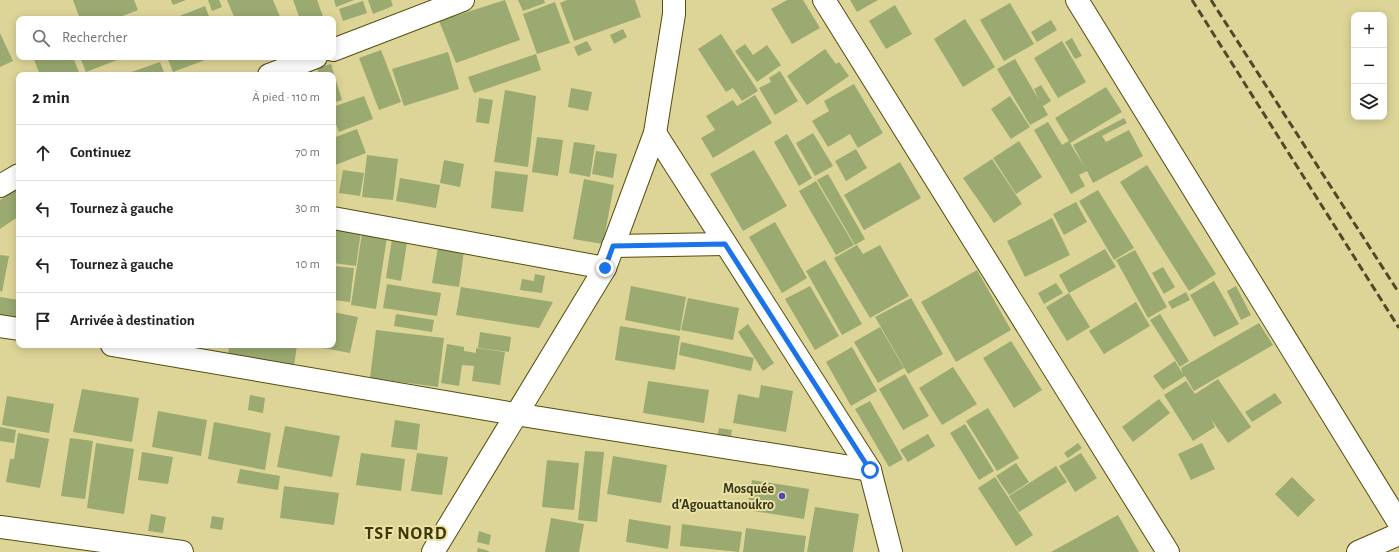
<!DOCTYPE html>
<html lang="fr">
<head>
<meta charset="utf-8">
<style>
	body { margin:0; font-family:"Alegreya Sans",sans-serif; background:#f2f2f2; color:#222 }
	.controls { position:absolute; right:12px; top:12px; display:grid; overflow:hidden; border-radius:8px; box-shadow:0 2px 10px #0003 }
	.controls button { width:36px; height:36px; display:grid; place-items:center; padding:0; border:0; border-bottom:1px solid #e0e0e0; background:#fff; color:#222; font:20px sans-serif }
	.stop { position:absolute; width:12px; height:12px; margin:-9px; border:3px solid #1a73e8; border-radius:50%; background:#fff }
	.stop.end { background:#1a73e8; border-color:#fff; box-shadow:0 1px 4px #0008 }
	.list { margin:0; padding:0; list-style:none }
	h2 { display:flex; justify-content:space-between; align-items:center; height:52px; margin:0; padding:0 16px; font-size:17px }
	h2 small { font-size:13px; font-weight:400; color:#767676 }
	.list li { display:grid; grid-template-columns:26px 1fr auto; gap:12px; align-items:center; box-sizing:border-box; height:56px; padding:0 16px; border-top:1px solid #e0e0e0 }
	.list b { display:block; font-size:15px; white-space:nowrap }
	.list em { font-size:13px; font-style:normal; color:#767676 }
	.icon { flex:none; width:22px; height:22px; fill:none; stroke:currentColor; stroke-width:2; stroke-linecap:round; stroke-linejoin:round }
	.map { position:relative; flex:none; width:1399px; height:552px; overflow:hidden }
	.search { position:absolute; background:#fff; box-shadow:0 2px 10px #0003; left:16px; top:16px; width:320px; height:44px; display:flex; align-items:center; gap:10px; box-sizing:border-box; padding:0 14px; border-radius:8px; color:#767676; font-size:15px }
	.panel { position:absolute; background:#fff; box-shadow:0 2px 10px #0003; left:16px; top:72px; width:320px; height:276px; border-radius:8px }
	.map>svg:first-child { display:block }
</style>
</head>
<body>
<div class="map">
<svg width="1399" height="552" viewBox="0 0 1399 552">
	<rect width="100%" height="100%" fill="#ddd597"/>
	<g fill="#9aaa71">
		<polygon points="73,0 134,0 138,10 115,19 80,19"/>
		<polygon points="171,0 186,0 173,5"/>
		<polygon points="208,0 219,0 222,7 212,11"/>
		<polygon points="227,0 273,0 281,19 235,19"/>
		<polygon points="293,0 317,0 324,19 300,19"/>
		<polygon points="334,0 354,0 336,7"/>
		<polygon points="368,0 391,0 393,6 373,14"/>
		<polygon points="505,0 520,40 456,63 439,21"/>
		<polygon points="518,0 544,0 545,3 523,11"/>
		<polygon points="567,0 635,0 641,17 574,41 560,3"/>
		<polygon points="787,0 803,0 820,28 792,44 771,9"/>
		<polygon points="850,0 878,0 857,12"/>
		<polygon points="363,1 367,13 343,21 339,9"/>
		<polygon points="555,2 570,43 537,54 523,14"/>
		<polygon points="1010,3 1034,44 1004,61 980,20"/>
		<polygon points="895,5 912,34 886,49 869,21"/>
		<polygon points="205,6 210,19 172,19"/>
		<polygon points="965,19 995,67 963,87 934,39"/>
		<polygon points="1051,20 1057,30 1037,42 1031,32"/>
		<polygon points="623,29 627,37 614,44 610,35"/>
		<polygon points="0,33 13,61 0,67"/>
		<polygon points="721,34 758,91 742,101 733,88 726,92 698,49"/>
		<polygon points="1072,38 1082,56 1075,59 1065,42"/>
		<polygon points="587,41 592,50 578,56 574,47"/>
		<polygon points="1062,41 1086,82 1058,98 1034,58"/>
		<polygon points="745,44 753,55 767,45 781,65 757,82 735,51"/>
		<polygon points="825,49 836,64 839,62 849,76 807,105 787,76"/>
		<polygon points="381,50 401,102 379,110 359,58"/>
		<polygon points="448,52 459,89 404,106 392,69"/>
		<polygon points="536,54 541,70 474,93 468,77"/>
		<polygon points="33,57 73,57 80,75 40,75"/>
		<polygon points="80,57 125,57 86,72"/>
		<polygon points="167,57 213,57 173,72"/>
		<polygon points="1015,59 1039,100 1034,89 1041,85 1051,101 1043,106 1048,115 1030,125 997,69"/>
		<polygon points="160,62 165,75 123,75"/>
		<polygon points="331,64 342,100 333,103 333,75 319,75 317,68"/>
		<polygon points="312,70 313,75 298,75"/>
		<polygon points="780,71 798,101 775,115 759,88 771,82 769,78"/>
		<polygon points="854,84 883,133 858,148 850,134 828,147 812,121 829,111 824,101"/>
		<polygon points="1106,87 1122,112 1070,143 1085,168 1073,145 1124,118 1127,123 1102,136 1106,142 1129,130 1143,156 1093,183 1087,171 1079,175 1085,186 1071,194 1034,130 1048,122 1062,145 1069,141 1055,118"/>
		<polygon points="571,88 592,92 588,111 568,107"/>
		<polygon points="505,90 536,96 528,167 494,162"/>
		<polygon points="755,95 772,123 713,158 701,138 715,130 706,116 733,100 737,106"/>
		<polygon points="364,96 373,119 339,132 333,117 333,107"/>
		<polygon points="1010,96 1030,127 1011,139 991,109"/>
		<polygon points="479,98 493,100 489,124 476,122"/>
		<polygon points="357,129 366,153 333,166 333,138"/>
		<polygon points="813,133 833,166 815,176 796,143"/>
		<polygon points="787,134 812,178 799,186 774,142"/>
		<polygon points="537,137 563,140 558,176 532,172"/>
		<polygon points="1019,141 1042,177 1016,194 993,158"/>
		<polygon points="574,142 595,145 590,177 569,173"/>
		<polygon points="856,149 867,168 846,181 835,161"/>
		<polygon points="754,150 787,206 743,231 710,174"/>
		<polygon points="596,151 617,154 613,178 592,174"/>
		<polygon points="367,155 398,159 393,200 362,197"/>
		<polygon points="992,159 1022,204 994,223 963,178"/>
		<polygon points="444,160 464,164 460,187 440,183"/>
		<polygon points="900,162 921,198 864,230 844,195"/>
		<polygon points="1147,165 1216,274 1189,291 1120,182"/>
		<polygon points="343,170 364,173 360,196 339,193"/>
		<polygon points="495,171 528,175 523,212 491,208"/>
		<polygon points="828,174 865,239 855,245 817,180"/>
		<polygon points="400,178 440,185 436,208 396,201"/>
		<polygon points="584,179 614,185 603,244 573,239"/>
		<polygon points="816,181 854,245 836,255 799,191"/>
		<polygon points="19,187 19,216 0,229 0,200"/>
		<polygon points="1098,190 1134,248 1114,260 1079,201"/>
		<polygon points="1076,202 1087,222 1064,235 1053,214"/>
		<polygon points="1052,218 1070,255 1025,277 1007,241"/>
		<polygon points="775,222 807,278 782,293 749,237"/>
		<polygon points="333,228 361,231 356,266 333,263"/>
		<polygon points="362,233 387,237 376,309 351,305"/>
		<polygon points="392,239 407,242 401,281 386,278"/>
		<polygon points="857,245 863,254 880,245 909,296 870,318 834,258"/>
		<polygon points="438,247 464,251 459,287 432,283"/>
		<polygon points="1105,249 1116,267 1069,293 1059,275"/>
		<polygon points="1135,250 1167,307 1148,318 1116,260"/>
		<polygon points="0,255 9,256 2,292 0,291"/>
		<polygon points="825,260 862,324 842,335 806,271"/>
		<polygon points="333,266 354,268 350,302 333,300"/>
		<polygon points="1163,267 1175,287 1164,294 1152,273"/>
		<polygon points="977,270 1011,330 956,362 921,302"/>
		<polygon points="535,274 545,276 542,293 520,290 522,279 534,281"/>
		<polygon points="1214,281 1239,324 1214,337 1190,295"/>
		<polygon points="1056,283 1063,293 1044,304 1038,293"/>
		<polygon points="387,284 441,293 437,316 383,308"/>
		<polygon points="631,286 686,297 680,331 625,320"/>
		<polygon points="810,286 839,336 815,350 785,299"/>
		<polygon points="1236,286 1251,315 1241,320 1227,291"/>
		<polygon points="461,287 553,302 539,328 456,315"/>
		<polygon points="1186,292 1190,300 1172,309 1168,302"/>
		<polygon points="1069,293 1090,327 1067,341 1046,307"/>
		<polygon points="0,297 19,300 16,328 0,325"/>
		<polygon points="688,298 739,308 733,340 681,330"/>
		<polygon points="911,298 943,354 908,374 875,317"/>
		<polygon points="1136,302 1150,326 1104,354 1089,331"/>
		<polygon points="333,312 358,317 350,353 312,346 333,345"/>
		<polygon points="396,314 434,320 432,332 394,326"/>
		<polygon points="1160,314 1189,361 1180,367 1150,320"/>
		<polygon points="1259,323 1273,345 1194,391 1185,376 1163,390 1153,376 1175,361 1183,374 1181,368"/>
		<polygon points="748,324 774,363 763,371 738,332"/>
		<polygon points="620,326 680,336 675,370 615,360"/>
		<polygon points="880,327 904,368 878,383 854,342"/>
		<polygon points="376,330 444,338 438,387 370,378"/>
		<polygon points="480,332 511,337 509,352 478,348"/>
		<polygon points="1011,341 1042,390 1014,408 983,358"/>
		<polygon points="681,342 754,358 751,371 679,355"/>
		<polygon points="447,344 464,347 464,351 476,353 476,348 505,352 500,385 472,381 474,366 462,365 459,386 441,383"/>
		<polygon points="168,345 201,345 200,351"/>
		<polygon points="229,345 297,345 294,366 228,356"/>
		<polygon points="852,347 877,391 851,406 826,362"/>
		<polygon points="953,367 977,404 942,425 919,388"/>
		<polygon points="905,374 929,416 903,430 879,389"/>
		<polygon points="1218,379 1251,427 1228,443 1211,419 1215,427 1193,441 1164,395 1186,381 1195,394"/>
		<polygon points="648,381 709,390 704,423 643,413"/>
		<polygon points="761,385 793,391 786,432 733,423 738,394 759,398"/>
		<polygon points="82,389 139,398 132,442 73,432"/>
		<polygon points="1275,393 1282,403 1252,422 1245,412"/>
		<polygon points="250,395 265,398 263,413 248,410"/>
		<polygon points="7,396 54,404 49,433 2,425"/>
		<polygon points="1159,399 1170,413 1133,442 1122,427"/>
		<polygon points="870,401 903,459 889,467 855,409"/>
		<polygon points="988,408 1019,458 997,471 966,421"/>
		<polygon points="158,411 207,420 201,456 152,447"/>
		<polygon points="395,420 420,424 417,450 391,447"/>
		<polygon points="214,422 271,433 265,470 208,459"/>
		<polygon points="965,424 994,471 979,480 950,433"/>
		<polygon points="285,426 340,436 332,477 277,467"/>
		<polygon points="0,427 16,430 14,443 0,441"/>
		<polygon points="719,428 732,430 730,441 717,439"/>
		<polygon points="18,433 49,439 40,488 6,482 10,459 14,459"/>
		<polygon points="928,434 935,446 908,462 900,450"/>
		<polygon points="70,438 93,441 85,499 61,496"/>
		<polygon points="96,443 134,449 124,514 87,508"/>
		<polygon points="1078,443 1082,448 1068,458 1064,453"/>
		<polygon points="1202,443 1215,469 1191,480 1178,454"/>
		<polygon points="585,451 604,452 597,522 578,520"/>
		<polygon points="142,452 173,457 168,484 138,480"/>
		<polygon points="361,453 405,459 401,491 356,485"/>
		<polygon points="417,453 448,457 442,495 411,491"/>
		<polygon points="1081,453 1097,478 1075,492 1059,466"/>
		<polygon points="613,456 667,465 661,503 607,494"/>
		<polygon points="547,460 579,463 574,510 542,507"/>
		<polygon points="1016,463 1029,482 1009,495 996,476"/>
		<polygon points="1056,466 1067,482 1019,512 1009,496"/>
		<polygon points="240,469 280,476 278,490 237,483"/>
		<polygon points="995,477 1033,535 1016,546 978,488"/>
		<polygon points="1292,477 1315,500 1298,517 1275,494"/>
		<polygon points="752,480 809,489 804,519 747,510"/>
		<polygon points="284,486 339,493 334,525 280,518"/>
		<polygon points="815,507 859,514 853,552 807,552"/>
		<polygon points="151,514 166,517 163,533 148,531"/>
		<polygon points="1118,515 1139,552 1051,552"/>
		<polygon points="212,516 224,518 222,530 210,528"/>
		<polygon points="551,518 584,524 579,552 545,552"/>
		<polygon points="629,519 671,526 668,549 626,542"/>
		<polygon points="682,524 742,532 739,552 680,546"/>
		<polygon points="746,528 806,536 804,552 743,552"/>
		<polygon points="479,531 491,535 489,545 477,542"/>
		<polygon points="478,548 489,551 488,552 477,552"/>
	</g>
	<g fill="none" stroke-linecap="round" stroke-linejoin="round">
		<g stroke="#564d0d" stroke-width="24">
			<g id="minor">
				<polyline points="824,0 1168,552"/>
				<polyline points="1077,0 1399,523"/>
				<polyline points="333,50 463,0"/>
				<polyline points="269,75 316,57"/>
				<polyline points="655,133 870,470 891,552"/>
				<polyline points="0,186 19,175"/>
				<polyline points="333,218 605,268"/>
				<polyline points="613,246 725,244"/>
				<polyline points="0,326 19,329"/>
				<polyline points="112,345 515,414 870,470"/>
				<polyline points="0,527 182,552"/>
				<polyline points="433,552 605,268 655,133 674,14 674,0"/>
				<polyline points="1358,552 1399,534"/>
			</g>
		</g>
		<use href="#minor" stroke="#fff" stroke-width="22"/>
		<g stroke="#4d492b" stroke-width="3" stroke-dasharray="8 4" stroke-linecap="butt">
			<polyline points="1192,0 1399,328"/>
			<polyline points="1211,0 1399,293"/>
		</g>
	</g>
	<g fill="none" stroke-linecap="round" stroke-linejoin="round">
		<polyline stroke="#1a73e8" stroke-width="5" points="605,268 613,246 725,244 870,470"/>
	</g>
	<circle fill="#5046bd" stroke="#eae2a3" stroke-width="1.5" cx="782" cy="496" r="4"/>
	<g text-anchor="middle" stroke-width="4" stroke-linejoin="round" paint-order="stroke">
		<g font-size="14" font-weight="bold" fill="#38351c" stroke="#eae2a3" text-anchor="end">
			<text x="774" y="493">Mosquée<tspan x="774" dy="16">d'Agouattanoukro</tspan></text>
		</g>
		<g font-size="18" font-weight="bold" letter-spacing="1" fill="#3d3606" stroke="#eae2a3">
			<text x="406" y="539">TSF NORD</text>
		</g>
	</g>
</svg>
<div class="controls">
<button>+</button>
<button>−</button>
<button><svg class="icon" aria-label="layers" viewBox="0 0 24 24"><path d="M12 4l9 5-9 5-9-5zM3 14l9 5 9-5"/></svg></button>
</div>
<div class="stop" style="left:870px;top:470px"></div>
<div class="stop end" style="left:605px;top:268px"></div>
<div class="search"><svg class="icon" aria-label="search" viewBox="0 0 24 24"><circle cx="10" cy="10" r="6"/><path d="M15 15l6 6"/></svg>Rechercher</div>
<section class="panel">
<h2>2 min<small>À pied · 110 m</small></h2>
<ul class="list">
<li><svg class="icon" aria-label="ahead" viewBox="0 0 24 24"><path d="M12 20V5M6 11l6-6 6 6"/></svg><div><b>Continuez</b></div><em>70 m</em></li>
<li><svg class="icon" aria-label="left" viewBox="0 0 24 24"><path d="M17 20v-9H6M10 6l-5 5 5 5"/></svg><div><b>Tournez à gauche</b></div><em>30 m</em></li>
<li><svg class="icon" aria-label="left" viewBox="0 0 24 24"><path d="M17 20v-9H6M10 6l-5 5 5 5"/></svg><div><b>Tournez à gauche</b></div><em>10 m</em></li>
<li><svg class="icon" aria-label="arrive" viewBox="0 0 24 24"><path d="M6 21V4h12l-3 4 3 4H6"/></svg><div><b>Arrivée à destination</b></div></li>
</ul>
</section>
</div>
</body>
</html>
